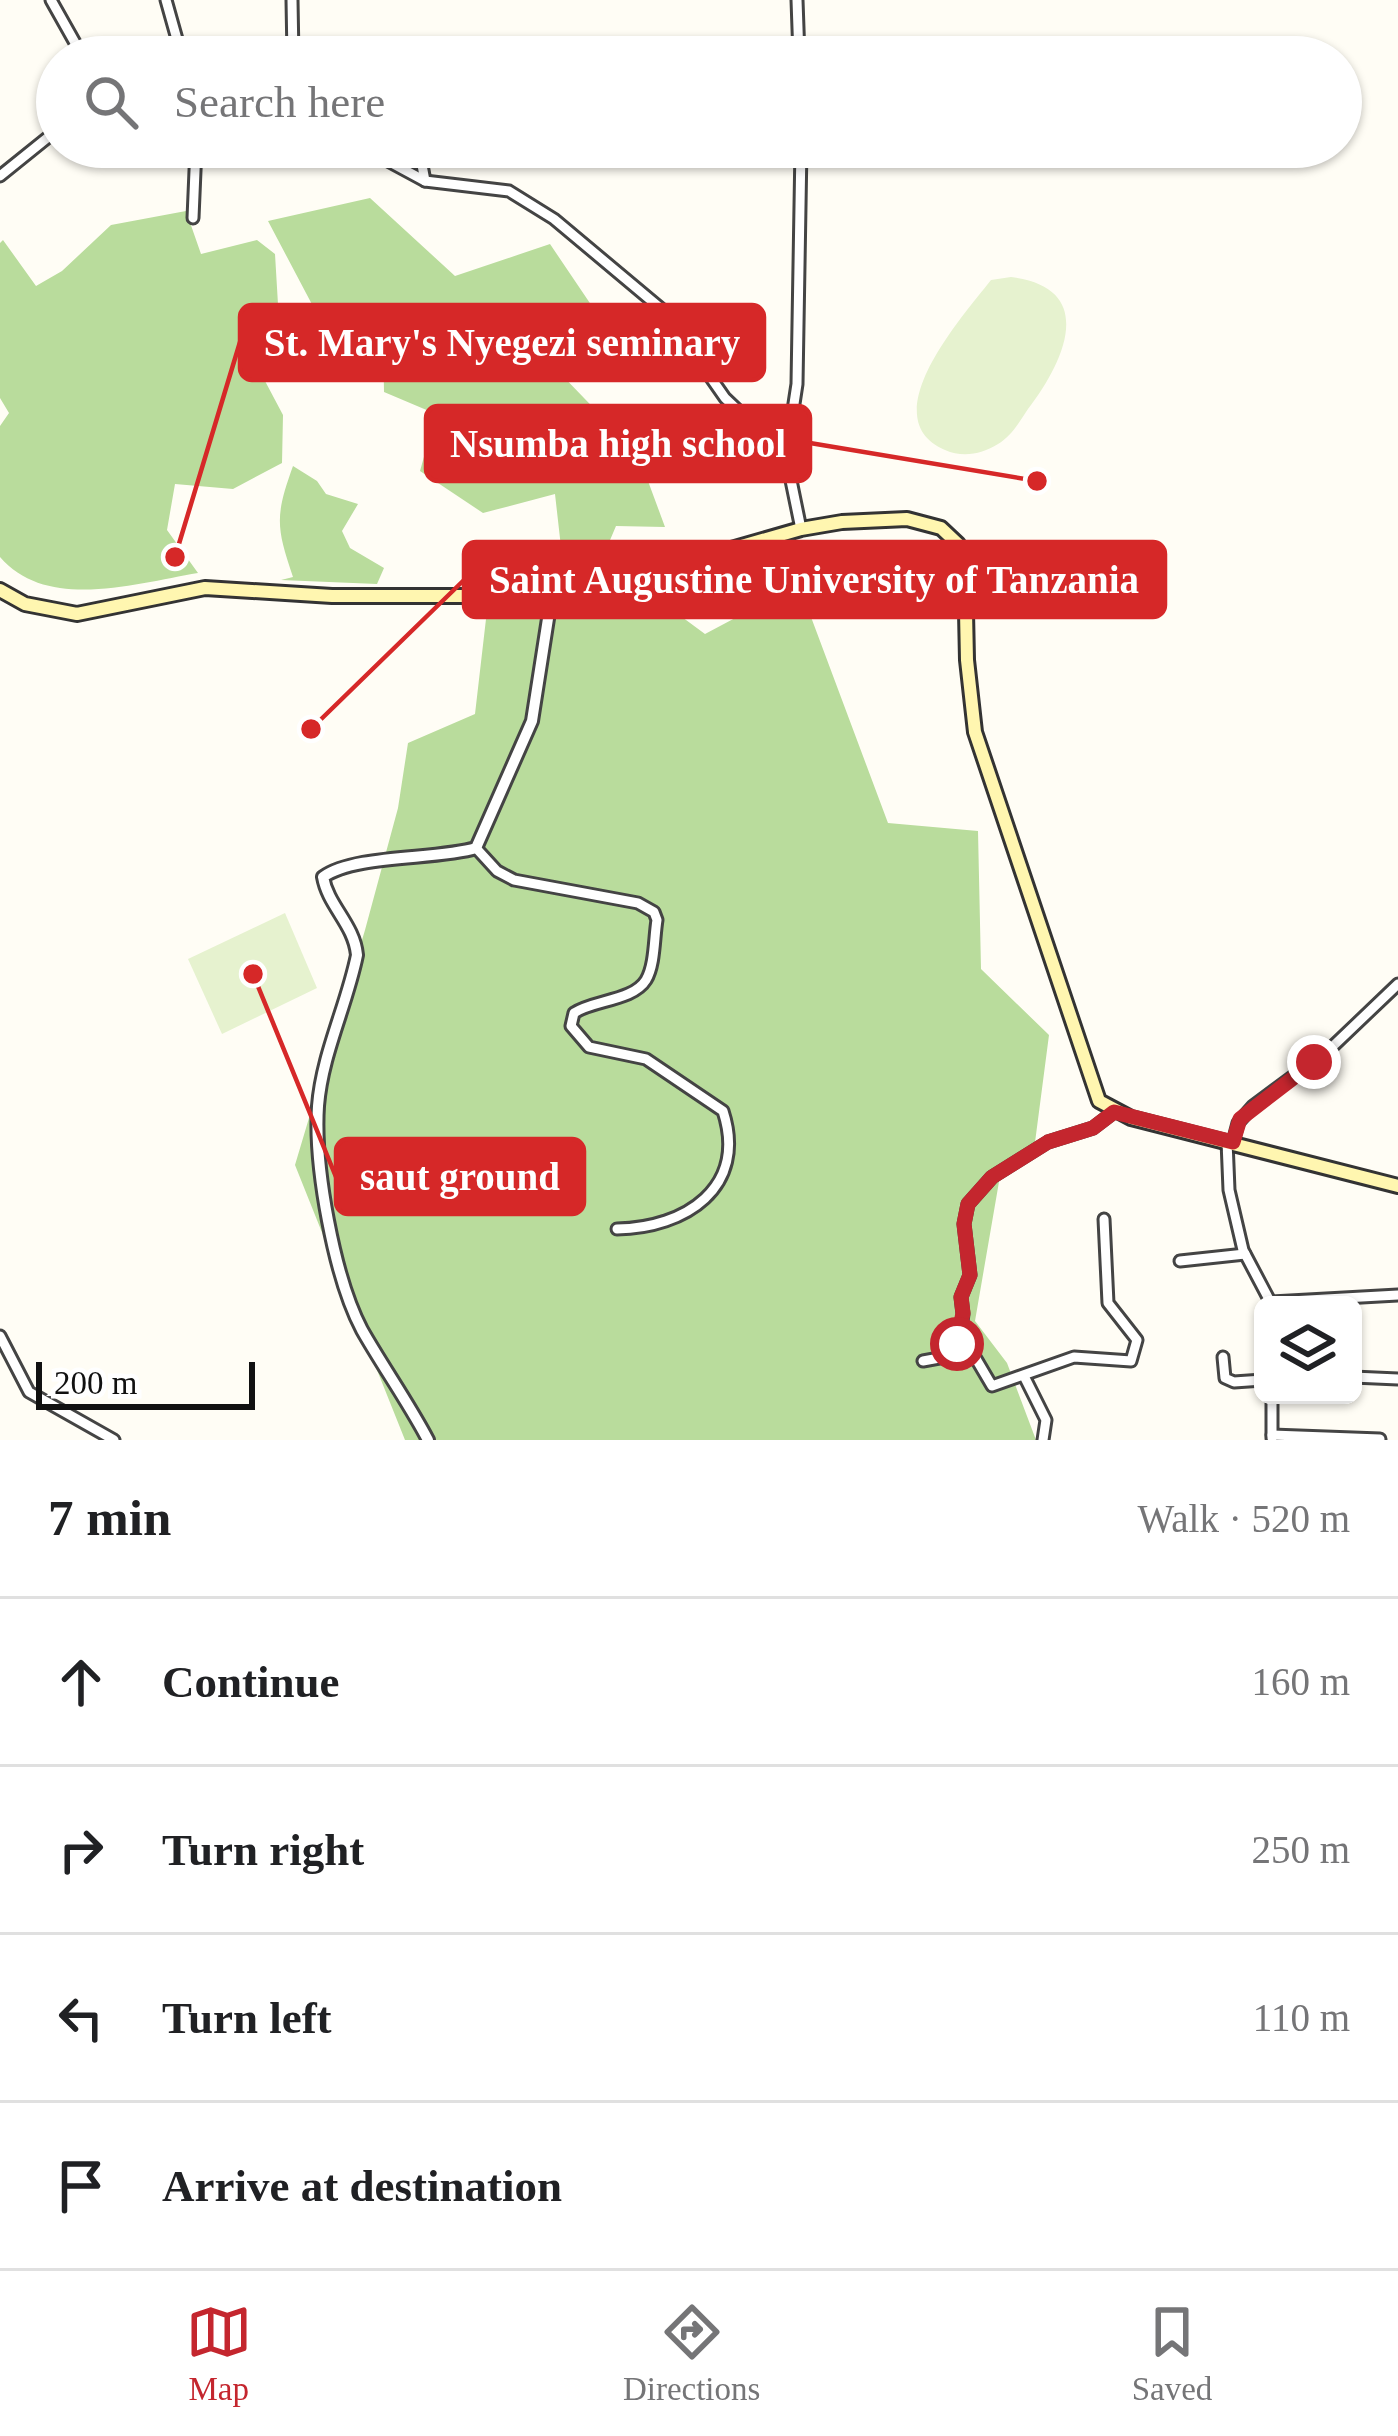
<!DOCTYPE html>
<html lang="en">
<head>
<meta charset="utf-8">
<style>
	body { margin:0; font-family:"Times New Roman",serif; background:#f6f6f6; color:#202124 }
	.controls { position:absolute; right:36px; bottom:36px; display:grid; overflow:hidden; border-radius:18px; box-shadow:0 3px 9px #0004 }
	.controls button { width:108px; height:108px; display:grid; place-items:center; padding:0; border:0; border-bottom:3px solid #e0e0e0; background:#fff; color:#202124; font:60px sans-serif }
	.scale { position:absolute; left:36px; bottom:30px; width:219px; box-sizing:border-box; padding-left:12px; border:6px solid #111; border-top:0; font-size:33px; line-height:42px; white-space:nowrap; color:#111; -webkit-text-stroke:9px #fff; paint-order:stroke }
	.stop { position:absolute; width:36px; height:36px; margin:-27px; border:9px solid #c4262e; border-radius:50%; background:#fff }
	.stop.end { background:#c4262e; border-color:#fff; box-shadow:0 3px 12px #0008 }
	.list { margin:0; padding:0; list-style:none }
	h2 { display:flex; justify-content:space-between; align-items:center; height:156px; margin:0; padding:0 48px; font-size:51px }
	h2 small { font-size:39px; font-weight:400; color:#757577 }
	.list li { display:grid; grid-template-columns:78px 1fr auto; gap:36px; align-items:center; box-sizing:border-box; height:168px; padding:0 48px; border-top:3px solid #e0e0e0 }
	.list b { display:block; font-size:45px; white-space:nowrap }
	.list em { font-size:39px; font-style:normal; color:#757577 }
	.icon { flex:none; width:66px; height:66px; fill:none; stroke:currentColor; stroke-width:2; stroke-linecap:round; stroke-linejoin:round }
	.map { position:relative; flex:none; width:1398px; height:1440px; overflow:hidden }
	.search { position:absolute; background:#fff; box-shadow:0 3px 9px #0004; left:36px; right:36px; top:36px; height:132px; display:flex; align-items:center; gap:30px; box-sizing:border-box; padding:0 42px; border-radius:66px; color:#757577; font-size:45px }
	.sheet { height:828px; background:#fff }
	nav { display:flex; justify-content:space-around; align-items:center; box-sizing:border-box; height:168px; border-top:3px solid #e0e0e0; background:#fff; font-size:33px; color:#757577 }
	nav a { display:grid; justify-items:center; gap:6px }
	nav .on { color:#c4262e }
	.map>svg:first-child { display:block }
</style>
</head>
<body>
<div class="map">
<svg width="1398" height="1440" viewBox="0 0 1398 1440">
	<rect width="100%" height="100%" fill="#fffdf5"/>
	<g fill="#b9dc9c">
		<polygon points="370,198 455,276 550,244 602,321 551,323 557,370 638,454 665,527 616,526 599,566 562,556 555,494 483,513 420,471 436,414 384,392 383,332 335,348 268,221"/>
		<path d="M186 211 201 254 257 240 275 254 280 338 247 347 283 415 282 463 233 489 175 484 167 530 198 573C137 583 47 612 0 557V426L9 413 0 398V243L3 240 36 286 62 271 111 225Z"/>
		<path d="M293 466 317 481 326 494 358 504 342 531 350 548 384 568 377 584 281 580 293 577C276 527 275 516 293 466Z"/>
		<polygon points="644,589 705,634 737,617 811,617 888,823 978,831 981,969 1049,1035 1034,1150 1000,1176 975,1321 1007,1363 1036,1440 405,1440 295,1165 365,930 398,808 408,743 475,714 486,619"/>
	</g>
	<g fill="#e6f2cf">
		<path d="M1011 277C1099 288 1064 362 1028 409 1020 421 1011 437 998 444 982 454 963 458 945 450 871 418 963 316 991 280Z"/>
		<polygon points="285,913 317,988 222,1034 188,959"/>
	</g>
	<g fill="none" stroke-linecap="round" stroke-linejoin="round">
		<g stroke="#444" stroke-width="15">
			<g id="minor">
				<polyline points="51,0 83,57"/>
				<polyline points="166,0 182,57"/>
				<polyline points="292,0 293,57"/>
				<polyline points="797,0 799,57"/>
				<polyline points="362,147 425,181 509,191 554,219 665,312 725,398 786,456"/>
				<polyline points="389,147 422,165 425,181"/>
				<polyline points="0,176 57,130"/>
				<polyline points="193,218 196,147"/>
				<polyline points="801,529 786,456 797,384 801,147"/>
				<path d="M476 848 497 871 514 880 638 903 654 912 657 920C654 938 655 965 646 980 633 1001 593 1000 574 1013L571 1026 589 1047 646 1059 723 1111C748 1188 685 1228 617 1229"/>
				<polyline points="1227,1141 1229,1190 1243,1250 1272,1305"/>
				<polyline points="1233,1142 1238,1123 1253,1106 1330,1049 1398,984"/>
				<polyline points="1180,1261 1245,1254"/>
				<polyline points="1272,1302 1398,1295"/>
				<polyline points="0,1336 29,1392 114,1440"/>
				<polyline points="958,1352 963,1314 961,1297 970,1275 964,1224 968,1204 992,1177 1048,1142 1093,1128 1114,1112"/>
				<polyline points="1223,1357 1225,1378 1234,1382 1263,1380"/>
				<polyline points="923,1361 972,1352 992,1386 1074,1357 1131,1361 1137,1340 1108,1303 1104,1219"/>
				<polyline points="1024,1376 1046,1420 1043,1440"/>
				<polyline points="1353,1377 1398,1379"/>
				<polyline points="1272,1395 1272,1438"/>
				<polyline points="1272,1435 1380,1439"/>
			</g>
		</g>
		<g stroke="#444" stroke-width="16">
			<path id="tertiary" d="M428 1440C408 1402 383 1367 362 1330 334 1277 314 1166 318 1106 322 1054 347 1005 357 955 354 924 328 906 323 877 355 854 437 860 476 848L532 721 552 593"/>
		</g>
		<g stroke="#333" stroke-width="18">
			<polyline id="secondary" points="0,590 25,604 77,614 205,588 332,596 517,596 658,570 801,529 842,522 907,519 941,528 958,544 965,564 967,660 975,732 1099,1101 1131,1118 1398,1186"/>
		</g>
		<use href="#minor" stroke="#fff" stroke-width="9"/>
		<use href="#tertiary" stroke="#fff" stroke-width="10"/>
		<use href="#secondary" stroke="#fff6b0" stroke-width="12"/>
	</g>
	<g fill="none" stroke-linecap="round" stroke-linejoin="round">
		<polyline stroke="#c4262e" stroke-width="15" points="957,1344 963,1313 961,1297 970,1275 964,1224 968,1204 992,1177 1048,1142 1093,1128 1114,1112 1233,1142 1240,1119 1314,1062"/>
	</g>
	<path fill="none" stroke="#d62828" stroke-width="4.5" d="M175 557L240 342M1037 481L810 443M311 729L464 580M253 974L336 1177"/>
	<g fill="#d62828" stroke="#fff" stroke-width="4.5">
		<circle cx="175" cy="557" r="12"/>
		<circle cx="1037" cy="481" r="12"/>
		<circle cx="311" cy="729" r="12"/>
		<circle cx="253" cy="974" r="12"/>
	</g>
	<g fill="#d62828" stroke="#d62828" stroke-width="4.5">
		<rect x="240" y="305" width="524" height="75" rx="12"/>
		<rect x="426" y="406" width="384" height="75" rx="12"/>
		<rect x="464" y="542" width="701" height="75" rx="12"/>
		<rect x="336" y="1139" width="248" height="75" rx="12"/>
	</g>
	<g font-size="39" text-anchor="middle" font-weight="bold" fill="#fff">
		<text x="502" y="356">St. Mary's Nyegezi seminary</text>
		<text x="618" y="457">Nsumba high school</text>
		<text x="814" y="593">Saint Augustine University of Tanzania</text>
		<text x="460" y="1190">saut ground</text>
	</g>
</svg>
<div class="controls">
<button><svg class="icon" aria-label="layers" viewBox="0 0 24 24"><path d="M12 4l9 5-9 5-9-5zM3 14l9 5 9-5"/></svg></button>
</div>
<div class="scale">200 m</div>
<div class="stop" style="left:957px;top:1344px"></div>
<div class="stop end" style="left:1314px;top:1062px"></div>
<div class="search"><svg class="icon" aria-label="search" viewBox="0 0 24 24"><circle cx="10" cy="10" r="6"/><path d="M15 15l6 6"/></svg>Search here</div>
</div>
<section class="sheet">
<h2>7 min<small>Walk · 520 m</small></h2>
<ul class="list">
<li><svg class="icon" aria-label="ahead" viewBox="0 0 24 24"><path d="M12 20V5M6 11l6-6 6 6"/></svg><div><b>Continue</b></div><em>160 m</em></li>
<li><svg class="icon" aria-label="right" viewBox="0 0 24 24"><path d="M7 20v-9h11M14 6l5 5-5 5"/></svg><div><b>Turn right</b></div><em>250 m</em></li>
<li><svg class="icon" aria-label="left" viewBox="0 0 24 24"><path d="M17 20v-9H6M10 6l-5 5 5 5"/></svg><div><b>Turn left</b></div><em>110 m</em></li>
<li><svg class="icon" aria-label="arrive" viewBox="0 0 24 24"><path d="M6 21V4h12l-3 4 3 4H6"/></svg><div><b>Arrive at destination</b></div></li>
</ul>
</section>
<nav>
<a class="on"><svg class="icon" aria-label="map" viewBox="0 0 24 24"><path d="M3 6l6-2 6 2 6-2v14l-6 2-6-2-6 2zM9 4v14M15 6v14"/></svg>Map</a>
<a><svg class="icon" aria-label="directions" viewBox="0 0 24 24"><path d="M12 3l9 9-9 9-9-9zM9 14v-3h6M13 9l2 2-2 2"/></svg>Directions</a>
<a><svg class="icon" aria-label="saved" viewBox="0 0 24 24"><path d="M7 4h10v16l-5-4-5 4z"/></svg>Saved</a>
</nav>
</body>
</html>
